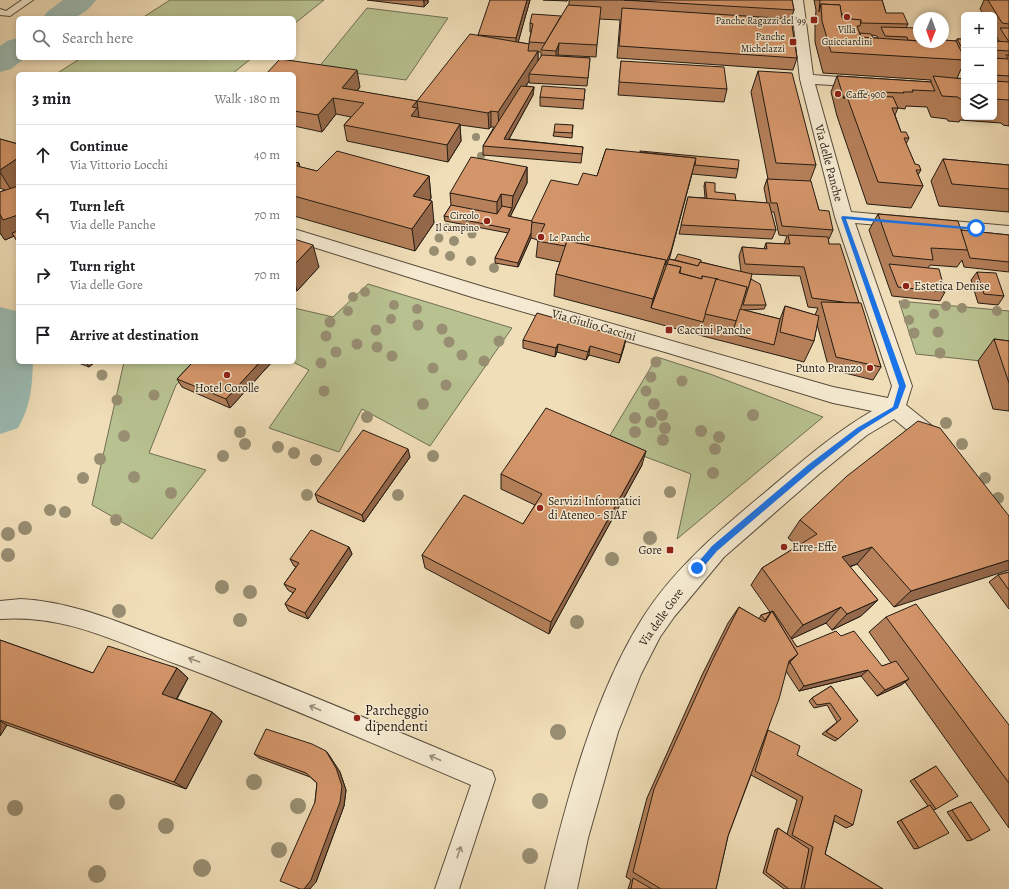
<!DOCTYPE html>
<html lang="en">
<head>
<meta charset="utf-8">
<style>
	body { margin:0; font-family:Alegreya,serif; background:#f2f2f2; color:#202124 }
	.controls { position:absolute; right:12px; top:12px; display:grid; overflow:hidden; border-radius:6px; box-shadow:0 2px 6px #0003 }
	.controls button { width:36px; height:36px; display:grid; place-items:center; padding:0; border:0; border-bottom:1px solid #e0e0e0; background:#fff; color:#202124; font:20px sans-serif }
	.compass { position:absolute; left:913px; top:12px; width:36px; height:36px; border-radius:50%; background:#fff; box-shadow:0 2px 6px #0003; rotate:181deg }
	.stop { position:absolute; width:12px; height:12px; margin:-9px; border:3px solid #1a73e8; border-radius:50%; background:#fff }
	.stop.end { background:#1a73e8; border-color:#fff; box-shadow:0 1px 4px #0008 }
	.list { margin:0; padding:0; list-style:none }
	h2 { display:flex; justify-content:space-between; align-items:center; height:52px; margin:0; padding:0 16px; font-size:17px }
	h2 small { font-size:13px; font-weight:400; color:#757577 }
	.list li { display:grid; grid-template-columns:26px 1fr auto; gap:12px; align-items:center; box-sizing:border-box; height:60px; padding:0 16px; border-top:1px solid #e0e0e0 }
	.list b { display:block; font-size:15px; white-space:nowrap }
	.list p { margin:0; font-size:13px; white-space:nowrap; color:#757577 }
	.list em { font-size:13px; font-style:normal; color:#757577 }
	.icon { flex:none; width:22px; height:22px; fill:none; stroke:currentColor; stroke-width:2; stroke-linecap:round; stroke-linejoin:round }
	.map { position:relative; flex:none; width:1009px; height:889px; overflow:hidden }
	.search { position:absolute; background:#fff; box-shadow:0 2px 6px #0003; left:16px; top:16px; width:280px; height:44px; display:flex; align-items:center; gap:10px; box-sizing:border-box; padding:0 14px; border-radius:6px; color:#757577; font-size:15px }
	.panel { position:absolute; background:#fff; box-shadow:0 2px 6px #0003; left:16px; top:72px; width:280px; height:292px; border-radius:6px }
	.map>svg:first-child { display:block }
</style>
</head>
<body>
<div class="map">
<svg width="1009" height="889" viewBox="0 0 1009 889">
	<rect width="100%" height="100%" fill="#f0deb8"/>
	<filter id="stains"><feTurbulence type="fractalNoise" baseFrequency=".005" numOctaves="4"/><feColorMatrix values="0 0 0 0 .2 0 0 0 0 .09 0 0 0 0 .02 0 0 0 .5 -.17"/></filter>
	<radialGradient id="worn" r=".72"><stop offset=".6" stop-color="#630" stop-opacity="0"/><stop offset="1" stop-color="#630" stop-opacity=".3"/></radialGradient>
	<g fill="#b8c190" stroke="#6e6e52">
		<polygon points="170,0 324,0 294,24 294,18 142,18"/>
		<polygon points="367,8 448,18 406,80 318,68"/>
		<polygon points="81,58 252,58 232,74 56,74"/>
		<polygon points="368,284 512,328 430,446 362,409 339,452 269,428 309,370 293,362 294,308 333,317"/>
		<polygon points="899,301 1009,311 1009,364 916,354"/>
		<polygon points="657,357 710,374 823,417 677,539 691,474 606,442"/>
		<polygon points="124,362 201,362 176,385 149,453 206,470 152,539 92,505"/>
	</g>
	<g fill="none" stroke-linecap="round" stroke-linejoin="round">
		<g fill="#9bbbb3" fill-rule="evenodd">
			<path d="M63 0H96C80 22 67 18 43 18L47 12Z"/>
			<polygon points="18,38 18,58 25,58 11,69 0,72 0,46 7,41"/>
			<path d="M0 307 16 311 18 314V362H33C32 388 31 405 18 428L0 434Z"/>
		</g>
		<g stroke="#574c3c" stroke-width="2">
			<g id="lane">
				<polygon points="22,0 33,0 10,16 0,15 0,9 6,11"/>
				<path d="M21 599C76 602 124 625 175 643 282 682 387 727 492 771L495 779 459 889H435L471 785C374 744 278 702 179 665 118 643 67 614 0 619V601Z"/>
			</g>
		</g>
		<g stroke="#574c3c" stroke-width="2">
			<path id="street" d="M791 0H803L813 75 864 79 869 80 871 83 869 86 864 87 815 84 851 212 1009 226V236L855 223 912 386 906 405 946 437 949 443 946 449 938 452 930 449 894 419 867 435 819 474 724 557 674 617 660 637 641 674 618 732 588 838 577 889H545C566 802 594 695 642 619 674 568 722 528 768 490 801 462 834 433 872 411L833 403 665 352 475 298 294 241V229L487 288 833 387 888 398 892 386 835 217 800 79Z"/>
		</g>
		<use href="#lane" fill="#f5ead1" fill-rule="evenodd"/>
		<use href="#street" fill="#f5ead1" fill-rule="evenodd"/>
	</g>
	<g fill="#988e72">
		<circle cx="476" cy="137" r="4"/>
		<circle cx="481" cy="156" r="4"/>
		<circle cx="447" cy="228" r="4.5"/>
		<circle cx="472" cy="234" r="4.5"/>
		<circle cx="439" cy="238" r="4.5"/>
		<circle cx="454" cy="241" r="5"/>
		<circle cx="434" cy="251" r="5"/>
		<circle cx="450" cy="256" r="5"/>
		<circle cx="471" cy="261" r="5"/>
		<circle cx="494" cy="268" r="5"/>
		<circle cx="365" cy="292" r="5"/>
		<circle cx="353" cy="297" r="5"/>
		<circle cx="905" cy="304" r="5"/>
		<circle cx="394" cy="305" r="5"/>
		<circle cx="946" cy="306" r="5"/>
		<circle cx="962" cy="308" r="5"/>
		<circle cx="417" cy="309" r="5"/>
		<circle cx="348" cy="311" r="5"/>
		<circle cx="997" cy="311" r="5"/>
		<circle cx="934" cy="314" r="5"/>
		<circle cx="391" cy="319" r="5"/>
		<circle cx="909" cy="320" r="5"/>
		<circle cx="330" cy="322" r="5.5"/>
		<circle cx="418" cy="325" r="5.5"/>
		<circle cx="442" cy="329" r="5.5"/>
		<circle cx="376" cy="330" r="5.5"/>
		<circle cx="938" cy="332" r="5.5"/>
		<circle cx="914" cy="333" r="5.5"/>
		<circle cx="326" cy="336" r="5.5"/>
		<circle cx="499" cy="341" r="5.5"/>
		<circle cx="449" cy="342" r="5.5"/>
		<circle cx="357" cy="344" r="5.5"/>
		<circle cx="377" cy="347" r="5.5"/>
		<circle cx="336" cy="352" r="5.5"/>
		<circle cx="940" cy="353" r="5.5"/>
		<circle cx="462" cy="355" r="5.5"/>
		<circle cx="392" cy="356" r="5.5"/>
		<circle cx="484" cy="361" r="5.5"/>
		<circle cx="656" cy="362" r="5.5"/>
		<circle cx="321" cy="363" r="5.5"/>
		<circle cx="433" cy="368" r="5.5"/>
		<circle cx="102" cy="375" r="5.5"/>
		<circle cx="651" cy="377" r="5.5"/>
		<circle cx="682" cy="381" r="5.5"/>
		<circle cx="446" cy="385" r="5.5"/>
		<circle cx="324" cy="391" r="5.5"/>
		<circle cx="646" cy="391" r="5.5"/>
		<circle cx="154" cy="395" r="5.5"/>
		<circle cx="117" cy="400" r="5.5"/>
		<circle cx="423" cy="404" r="6"/>
		<circle cx="654" cy="404" r="6"/>
		<circle cx="662" cy="415" r="6"/>
		<circle cx="753" cy="415" r="6"/>
		<circle cx="367" cy="417" r="6"/>
		<circle cx="635" cy="418" r="6"/>
		<circle cx="651" cy="422" r="6"/>
		<circle cx="946" cy="423" r="6"/>
		<circle cx="665" cy="428" r="6"/>
		<circle cx="701" cy="431" r="6"/>
		<circle cx="240" cy="432" r="6"/>
		<circle cx="635" cy="432" r="6"/>
		<circle cx="124" cy="436" r="6"/>
		<circle cx="719" cy="437" r="6"/>
		<circle cx="663" cy="440" r="6"/>
		<circle cx="245" cy="444" r="6"/>
		<circle cx="962" cy="444" r="6"/>
		<circle cx="278" cy="447" r="6"/>
		<circle cx="715" cy="449" r="6"/>
		<circle cx="294" cy="453" r="6"/>
		<circle cx="223" cy="456" r="6"/>
		<circle cx="433" cy="456" r="6"/>
		<circle cx="100" cy="459" r="6"/>
		<circle cx="316" cy="460" r="6"/>
		<circle cx="713" cy="473" r="6"/>
		<circle cx="134" cy="477" r="6"/>
		<circle cx="83" cy="478" r="6"/>
		<circle cx="985" cy="478" r="6"/>
		<circle cx="670" cy="492" r="6"/>
		<circle cx="171" cy="493" r="6"/>
		<circle cx="307" cy="495" r="6"/>
		<circle cx="398" cy="495" r="6"/>
		<circle cx="998" cy="498" r="6"/>
		<circle cx="50" cy="510" r="6"/>
		<circle cx="65" cy="512" r="6"/>
		<circle cx="116" cy="520" r="6"/>
		<circle cx="25" cy="528" r="7"/>
		<circle cx="8" cy="534" r="7"/>
		<circle cx="650" cy="538" r="7"/>
		<circle cx="8" cy="555" r="7"/>
		<circle cx="612" cy="559" r="7"/>
		<circle cx="222" cy="587" r="7"/>
		<circle cx="250" cy="592" r="7"/>
		<circle cx="119" cy="611" r="7"/>
		<circle cx="240" cy="620" r="7"/>
		<circle cx="577" cy="622" r="7"/>
		<circle cx="558" cy="732" r="8"/>
		<circle cx="254" cy="782" r="8"/>
		<circle cx="540" cy="801" r="8"/>
		<circle cx="117" cy="802" r="8"/>
		<circle cx="298" cy="806" r="8"/>
		<circle cx="15" cy="808" r="8"/>
		<circle cx="166" cy="826" r="8"/>
		<circle cx="279" cy="850" r="8"/>
		<circle cx="530" cy="856" r="8"/>
		<circle cx="202" cy="868" r="9"/>
		<circle cx="97" cy="874" r="9"/>
	</g>
	<g fill="#b5805a" stroke="#241b13" fill-rule="evenodd">
		<polygon points="367,0 424,0 424,2 424,0 428,0 428,3 424,7"/>
		<path d="M530 0 518 42 529 44 531 32H530V23L561 17 569 5V0H792L794 10 791 19 797 58 793 70 617 58 620 20 599 19 596 57 558 55V56L590 58 587 86 529 83V81L526 86 534 87 533 95 509 139 583 147 581 163 483 155V146L494 127H491L489 129 460 125 461 141 448 162 347 141 344 125 351 117 336 114 322 132 294 126V74L360 87 357 91 417 101 478 35ZM538 52H541V57L538 62Z"/>
		<polygon points="543,0 568,0 567,1"/>
		<path d="M814 0H882L886 13 908 24 906 28 919 42H943V40L956 41 957 39H964V75L961 69 957 78 964 79V117H994V41H999L996 36 994 33V15H984L980 9 984 0H1009V126L1003 125 1001 123 960 120 959 122 948 121 947 119 931 117 927 107 906 106 905 109 898 108 895 115 901 132 909 138 906 144 915 164 921 170 918 175 923 186 911 208 867 204 837 116 831 92 837 76 931 82V80L823 73 815 42V25L816 10ZM872 35 877 36 878 38H873Z"/>
		<polygon points="621,61 727,89 724,102 618,95"/>
		<path d="M758 71 816 165 810 181 819 210 833 230 829 239H828L829 244 859 303 881 367 873 380 829 369 817 324 814 341 804 362 699 335 648 321 554 296 556 274 560 262 536 257 538 240 531 238 518 267 495 263V258L508 233 445 221 444 216 451 205 450 193 527 167V183L510 217 532 221 578 185 597 176 606 149 738 169 736 178 692 174 669 259 675 260 701 262 741 272 739 256 742 247 764 249 766 243 784 244 787 236 779 235 774 212H771L776 230 772 239 679 234 688 197 705 198 704 186 705 182 715 192 736 201 767 203 764 188 767 179H768L751 92ZM750 274 800 276 808 307 818 308 815 315 785 306 780 319 744 310 764 309 766 305 751 279Z"/>
		<polygon points="585,89 583,109 540,106 540,97"/>
		<polygon points="573,125 572,138 553,136 554,132"/>
		<polygon points="0,139 18,144 14,236 5,240 0,233 0,192 5,190 0,188"/>
		<polygon points="943,159 1009,165 1009,212 939,206 931,181"/>
		<polygon points="294,162 299,163 300,167 317,171 429,176 431,198 430,201 434,223 415,251 294,216"/>
		<polygon points="878,214 961,230 1009,235 1009,272 964,267 962,260 957,267 930,265 928,268 945,292 940,301 892,296 869,230"/>
		<polygon points="294,239 319,267 297,291 294,290"/>
		<polygon points="977,272 1004,296 998,305 978,303 971,280"/>
		<polygon points="626,338 624,347 619,363 589,355 586,360 557,352 555,357 523,348 523,340"/>
		<polygon points="994,339 1009,341 1009,411 993,409 978,361"/>
		<polygon points="76,362 95,362 89,367"/>
		<polygon points="193,362 272,362 230,408 182,387 177,379"/>
		<polygon points="410,457 364,522 318,502 315,494"/>
		<polygon points="642,465 549,634 425,568 422,555 523,524 535,505 501,489 501,474"/>
		<polygon points="1009,516 894,607 857,564 850,567 878,600 861,616 832,630 826,623 791,639 797,647 841,636 882,666 891,663 869,632 886,617 1009,725 1009,828 905,682 901,685 877,696 861,676 799,691 786,671 767,731 768,730 797,755 853,825 846,828 834,821 825,854 883,889 784,889 763,873 775,830 778,828 787,834 797,800 751,775 728,836 716,889 628,889 631,880 626,877 647,798 702,675 728,623 739,607 759,619 761,615 770,612 751,585 762,568 798,546 788,538 800,520"/>
		<polygon points="349,547 352,554 308,619 289,611 285,604 293,593 288,590 284,584 296,567 294,566 290,559"/>
		<polygon points="1009,572 1009,609 989,582 998,575"/>
		<polygon points="0,640 93,673 177,668 188,678 177,699 212,712 222,721 186,789 7,725 0,736"/>
		<polygon points="831,686 858,721 838,739 835,741 822,734 837,722 827,705 814,708 809,701 812,698"/>
		<polygon points="326,751 329,755 340,772 346,790 344,806 316,882 315,802 317,783 310,777 259,758 254,754"/>
		<polygon points="936,766 936,809 933,810 919,848 914,849 897,822 928,806 910,781"/>
		<polygon points="971,802 972,840 967,841 947,812"/>
	</g>
	<g fill="#94684a" stroke="#241b13">
		<polygon points="424,0 428,0 428,3 424,7"/>
		<polygon points="527,0 530,0 516,50 516,38"/>
		<polygon points="559,43 558,55 556,64 556,51"/>
		<polygon points="538,51 538,67 529,74 529,81 499,128 498,112"/>
		<polygon points="357,70 360,87 348,101 342,88"/>
		<polygon points="534,87 533,95 504,148 504,139"/>
		<polygon points="333,98 336,114 322,132 318,115"/>
		<polygon points="417,101 419,118 411,116 412,107"/>
		<polygon points="491,111 491,127 489,129 488,113"/>
		<polygon points="460,124 461,141 448,162 447,145"/>
		<polygon points="18,158 18,189 13,193 0,172 0,170"/>
		<polygon points="696,158 667,268 651,308 653,299"/>
		<polygon points="527,167 527,183 508,221 508,216 512,208 513,196"/>
		<polygon points="429,176 431,198 416,218 413,196"/>
		<polygon points="501,194 502,210 497,219 497,202"/>
		<polygon points="432,201 434,223 415,251 412,229"/>
		<polygon points="0,214 18,215 18,242 14,236 5,240 0,233"/>
		<polygon points="531,233 531,238 518,267 518,263"/>
		<polygon points="313,245 319,267 297,291 294,280 294,265"/>
		<polygon points="626,338 624,347 619,363 621,355"/>
		<polygon points="558,344 557,352 555,357 556,348"/>
		<polygon points="590,346 589,355 586,360 588,352"/>
		<polygon points="86,362 95,362 89,367"/>
		<polygon points="260,362 272,362 230,408 226,399"/>
		<polygon points="408,449 410,457 364,522 362,515"/>
		<polygon points="646,451 642,465 549,634 551,622"/>
		<polygon points="349,547 352,554 308,619 305,613"/>
		<polygon points="872,547 857,564 828,574 842,557"/>
		<polygon points="1009,560 1009,570 894,607 911,591"/>
		<polygon points="878,600 861,616 832,630 847,614"/>
		<polygon points="841,607 826,623 789,640 803,625"/>
		<polygon points="798,654 785,668 789,661"/>
		<polygon points="177,668 188,678 174,703 162,694"/>
		<polygon points="868,670 861,676 799,691 804,686"/>
		<polygon points="909,679 901,685 877,696 885,690"/>
		<polygon points="212,712 222,721 186,789 174,782"/>
		<polygon points="0,721 7,725 0,736"/>
		<polygon points="326,751 329,755 340,772 346,790 344,806 316,882 310,889 304,889"/>
	</g>
	<g fill="#d39569" stroke="#241b13">
		<polygon points="490,0 527,0 516,38 478,35"/>
		<polygon points="624,0 792,0 794,10"/>
		<polygon points="820,0 882,0 886,13 903,13 908,24 861,23 861,20 850,19 848,15 841,14 840,5 821,4 819,12"/>
		<polygon points="988,0 1009,0 1009,24 1002,23"/>
		<polygon points="821,4 840,5 842,18 861,20 860,26 857,26 861,37 919,41 919,42 944,42 943,40 956,41 964,57 964,60 831,52 822,21"/>
		<polygon points="568,5 601,7 597,45 559,43 556,51 541,50"/>
		<polygon points="622,8 791,19 797,58 619,46"/>
		<polygon points="532,14 561,16 545,43 529,42 533,24 530,23"/>
		<polygon points="881,27 919,28 919,41 908,40 907,37 885,36"/>
		<polygon points="1000,28 1009,28 1009,51 994,50 994,41 1009,42"/>
		<polygon points="860,33 871,34 873,38 861,37"/>
		<polygon points="470,34 529,44 528,51 538,51 498,112 491,111 488,113 417,101"/>
		<polygon points="957,39 964,39 964,48 962,48"/>
		<polygon points="542,55 590,58 588,78 529,74"/>
		<polygon points="1006,55 1009,55 1009,76 994,75 994,58 1008,59"/>
		<polygon points="280,59 357,70 342,88 417,101 412,107 417,108 411,116 460,124 447,145 344,125 364,103 333,98 318,115 294,111 294,74 266,74"/>
		<polygon points="621,61 724,67 727,89 619,82"/>
		<polygon points="758,71 792,73 816,165 776,163"/>
		<polygon points="837,76 931,82 935,91 912,90 913,92 903,92 904,93 880,92 882,96 846,94 844,99"/>
		<polygon points="933,76 964,79 964,100 960,99 958,97 942,96"/>
		<polygon points="994,81 1009,82 1009,100 994,99"/>
		<polygon points="521,86 534,87 504,139 583,147 582,154 483,146"/>
		<polygon points="542,86 585,89 584,100 540,97"/>
		<polygon points="846,94 893,97 898,108 892,108 901,132 906,132 909,138 904,138 915,164 919,165 921,170 916,170 923,186 878,182"/>
		<polygon points="555,124 573,125 572,133 554,132"/>
		<polygon points="0,139 18,144 18,158 0,170"/>
		<polygon points="606,149 696,158 671,251 665,265 666,260 567,241 565,246 537,241 545,224 531,222 551,180 578,185 583,173 597,176"/>
		<polygon points="337,151 429,176 413,196 432,201 412,229 294,196 294,162 299,163 297,166 317,171"/>
		<polygon points="640,151 739,160 738,169 695,165 696,158 640,152"/>
		<polygon points="471,157 527,167 513,196 501,194 497,202 450,193"/>
		<polygon points="943,159 1009,165 1009,189 952,184"/>
		<polygon points="767,179 811,181 819,210 829,211 833,230 782,226 777,203 771,203"/>
		<polygon points="705,182 715,183 715,192 735,194 736,201 707,199"/>
		<polygon points="18,186 18,215 3,220 0,214 0,192"/>
		<polygon points="688,197 769,203 776,230 681,225"/>
		<polygon points="451,205 497,214 502,206 512,208 508,216 532,221 531,233 518,263 495,258 510,229 444,216"/>
		<polygon points="878,214 958,221 968,250 931,248 933,260 893,256"/>
		<polygon points="961,230 1009,235 1009,262 970,258"/>
		<polygon points="18,231 18,243 12,233"/>
		<polygon points="788,235 828,237 829,244 840,244 859,303 850,303 812,298 804,267 745,264 742,247 767,249 766,243 790,244"/>
		<polygon points="294,239 313,245 294,265"/>
		<polygon points="567,241 666,260 653,299 556,274"/>
		<polygon points="678,254 701,260 701,262 700,262 698,266 675,260"/>
		<polygon points="669,259 698,266 700,262 752,274 745,301 743,300 747,287 702,276 702,279 680,273 681,267 667,264"/>
		<polygon points="667,264 681,267 679,273 702,279 702,276 718,279 716,279 703,322 651,308"/>
		<polygon points="889,264 939,269 945,292 898,287"/>
		<polygon points="977,272 996,273 1004,296 984,294"/>
		<polygon points="716,279 747,287 737,321 705,314"/>
		<polygon points="751,279 760,284 766,305 743,305"/>
		<polygon points="821,302 861,303 881,367 836,357"/>
		<polygon points="785,306 819,316 814,341 780,332"/>
		<polygon points="740,309 780,319 774,345 732,334"/>
		<polygon points="537,313 626,338 621,355 590,346 588,352 558,344 556,348 523,340"/>
		<polygon points="994,339 1009,341 1009,383"/>
		<polygon points="193,362 260,362 226,399 177,379"/>
		<polygon points="546,408 646,451 551,622 422,555 464,495 523,524 542,494 501,474"/>
		<polygon points="918,421 940,428 1009,516 1009,560 911,591 872,547 842,557 878,600 847,614 841,607 803,625 762,568 817,534 800,520 847,476"/>
		<polygon points="363,430 408,449 362,515 315,494"/>
		<polygon points="311,530 349,547 305,613 285,604 296,589 284,584 299,563 290,559"/>
		<polygon points="1009,572 1009,590 998,575"/>
		<polygon points="916,604 1009,725 1009,783 886,617"/>
		<polygon points="739,607 765,622 772,611 798,654 789,661 779,699 728,836 716,889 661,889 633,872 654,789 712,661"/>
		<polygon points="772,611 773,611 797,647 836,631 841,636 854,631 882,666 896,661 909,679 885,690 868,670 804,686 790,662 798,654"/>
		<polygon points="771,612 765,620 761,615"/>
		<polygon points="0,640 93,673 108,646 177,668 162,694 212,712 174,782 0,720"/>
		<polygon points="831,686 858,721 838,739 826,732 841,719 830,703 817,705 812,698"/>
		<polygon points="266,729 312,744 326,751 336,768 342,786 340,802 311,880 304,889 300,889 280,881 315,802 317,783 306,773 254,754"/>
		<polygon points="768,730 800,746 797,755 862,790 853,825 835,815 825,854 883,889 804,889 813,847 792,835 803,797 755,771"/>
		<polygon points="936,766 958,796 936,809 914,779"/>
		<polygon points="971,802 990,830 972,840 952,810"/>
		<polygon points="930,805 949,833 919,848 901,820"/>
		<polygon points="778,828 809,849 801,889 789,889 766,872"/>
		<polygon points="633,878 652,889 631,889"/>
	</g>
	<defs><path id="oneway-shaft" d="M-6 0H5M1.5-3L5.5 0L1.5 3" fill="none" stroke-width="1.6" stroke-linecap="round" stroke-linejoin="round"/></defs>
	<g stroke="#978d7c">
		<use href="#oneway-shaft" transform="translate(194 660) rotate(-160)"/>
		<use href="#oneway-shaft" transform="translate(315 708) rotate(-157)"/>
		<use href="#oneway-shaft" transform="translate(435 758) rotate(-157)"/>
		<use href="#oneway-shaft" transform="translate(459 852) rotate(-71)"/>
	</g>
	<polygon fill="#1a73e8" points="843,216 979,228 976,230 846,219 906,386 898,408 861,431 813,469 717,551 700,571 695,571 695,566 712,546 808,465 857,428 893,407 899,386 841,217"/>
	<g fill="#8f2418" stroke="#f5ead1" stroke-width="1.5">
		<circle cx="847" cy="17" r="4"/>
		<rect x="810" y="16" width="8" height="8" rx="2"/>
		<rect x="789" y="38" width="8" height="8" rx="2"/>
		<circle cx="838" cy="94" r="4"/>
		<circle cx="487" cy="221" r="4"/>
		<circle cx="541" cy="237" r="4"/>
		<circle cx="906" cy="286" r="4"/>
		<rect x="665" y="326" width="8" height="8" rx="2"/>
		<circle cx="870" cy="368" r="4"/>
		<circle cx="227" cy="375" r="4"/>
		<circle cx="540" cy="508" r="4"/>
		<circle cx="784" cy="547" r="4"/>
		<rect x="666" y="546" width="8" height="8" rx="2"/>
		<circle cx="357" cy="718" r="4"/>
	</g>
	<g text-anchor="middle" stroke-width="3" stroke-linejoin="round" paint-order="stroke">
		<g font-size="10" fill="#241b13" stroke="#f5ead1" text-anchor="end">
			<text x="806" y="24">Panche Ragazzi del '99</text>
			<text x="847" y="33" text-anchor="middle">Villa<tspan x="847" dy="12">Guicciardini</tspan></text>
			<text x="785" y="40">Panche<tspan x="785" dy="12">Michelazzi</tspan></text>
			<text x="846" y="98" text-anchor="start">Caffe' 900</text>
			<text x="479" y="219">Circolo<tspan x="479" dy="12">Il campino</tspan></text>
			<text x="549" y="241" text-anchor="start">Le Panche</text>
		</g>
		<g font-size="12" fill="#241b13" stroke="#f5ead1">
			<text transform="translate(829 163) rotate(75)" y="4">Via delle Panche</text>
			<text transform="translate(594 325) rotate(16)" y="4">Via Giulio Caccini</text>
			<text transform="translate(661 617) rotate(-55)" y="4">Via delle Gore</text>
		</g>
		<g font-size="12" fill="#241b13" stroke="#f5ead1" text-anchor="start">
			<text x="914" y="290">Estetica Denise</text>
			<text x="677" y="334">Caccini Panche</text>
			<text x="862" y="372" text-anchor="end">Punto Pranzo</text>
			<text x="227" y="392" text-anchor="middle">Hotel Corolle</text>
			<text x="548" y="505">Servizi Informatici<tspan x="548" dy="14">di Ateneo - SIAF</tspan></text>
			<text x="792" y="551">Erre-Effe</text>
			<text x="662" y="554" text-anchor="end">Gore</text>
		</g>
		<g font-size="14" fill="#241b13" stroke="#f5ead1" text-anchor="start">
			<text x="365" y="715">Parcheggio<tspan x="365" dy="16">dipendenti</tspan></text>
		</g>
	</g>
	<rect width="100%" height="100%" filter="url(#stains)"/>
	<rect width="100%" height="100%" fill="url(#worn)"/>
</svg>
<div class="controls">
<button>+</button>
<button>−</button>
<button><svg class="icon" aria-label="layers" viewBox="0 0 24 24"><path d="M12 4l9 5-9 5-9-5zM3 14l9 5 9-5"/></svg></button>
</div>
<svg class="compass" viewBox="-18 -18 36 36"><path d="M0-13l5 13h-10z" fill="#e53935"/><path d="M0 13l5-13h-10z" fill="#757577"/></svg>
<div class="stop" style="left:976px;top:228px"></div>
<div class="stop end" style="left:697px;top:568px"></div>
<div class="search"><svg class="icon" aria-label="search" viewBox="0 0 24 24"><circle cx="10" cy="10" r="6"/><path d="M15 15l6 6"/></svg>Search here</div>
<section class="panel">
<h2>3 min<small>Walk · 180 m</small></h2>
<ul class="list">
<li><svg class="icon" aria-label="ahead" viewBox="0 0 24 24"><path d="M12 20V5M6 11l6-6 6 6"/></svg><div><b>Continue</b><p>Via Vittorio Locchi</p></div><em>40 m</em></li>
<li><svg class="icon" aria-label="left" viewBox="0 0 24 24"><path d="M17 20v-9H6M10 6l-5 5 5 5"/></svg><div><b>Turn left</b><p>Via delle Panche</p></div><em>70 m</em></li>
<li><svg class="icon" aria-label="right" viewBox="0 0 24 24"><path d="M7 20v-9h11M14 6l5 5-5 5"/></svg><div><b>Turn right</b><p>Via delle Gore</p></div><em>70 m</em></li>
<li><svg class="icon" aria-label="arrive" viewBox="0 0 24 24"><path d="M6 21V4h12l-3 4 3 4H6"/></svg><div><b>Arrive at destination</b></div></li>
</ul>
</section>
</div>
</body>
</html>
